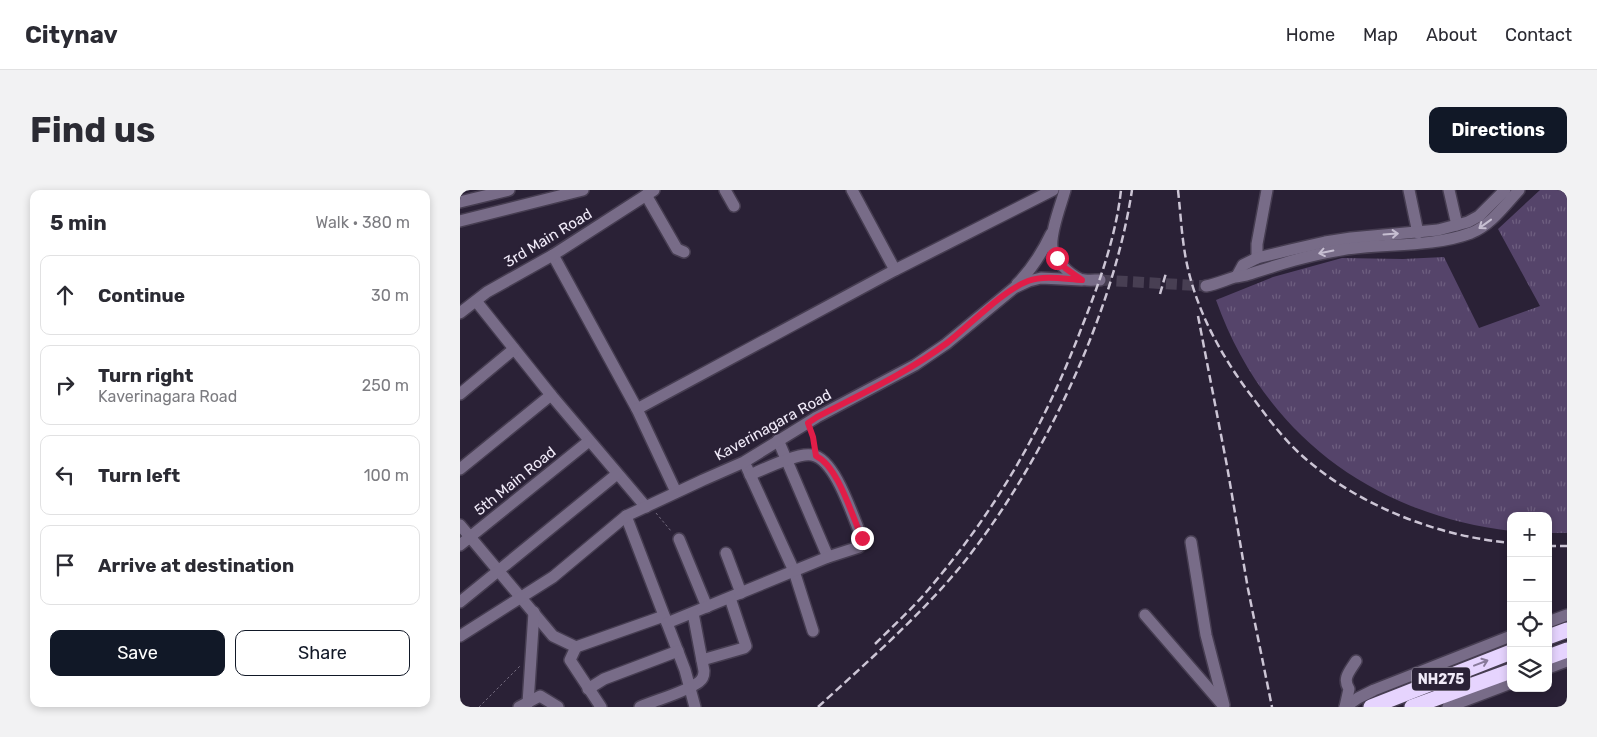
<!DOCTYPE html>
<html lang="en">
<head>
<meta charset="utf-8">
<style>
	body { margin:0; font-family:Rubik,sans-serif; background:#f2f2f3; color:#2b2b33 }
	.controls { position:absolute; right:15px; bottom:15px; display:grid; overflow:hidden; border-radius:10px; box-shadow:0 2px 8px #0003 }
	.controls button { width:45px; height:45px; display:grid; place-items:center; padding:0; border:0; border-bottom:1px solid #e1e1e2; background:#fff; color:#2b2b33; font:25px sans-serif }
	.stop { position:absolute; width:15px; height:15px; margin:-11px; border:4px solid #e11d48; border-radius:50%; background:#fff }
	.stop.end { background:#e11d48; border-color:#fff; box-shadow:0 1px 5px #0008 }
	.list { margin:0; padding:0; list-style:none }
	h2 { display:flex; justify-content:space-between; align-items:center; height:65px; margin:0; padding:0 20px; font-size:21px }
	h2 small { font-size:16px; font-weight:400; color:#7c7c81 }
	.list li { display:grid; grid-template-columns:32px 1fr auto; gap:15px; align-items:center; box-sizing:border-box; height:80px; margin:0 10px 10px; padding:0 10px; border:1px solid #e1e1e2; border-radius:10px }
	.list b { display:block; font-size:19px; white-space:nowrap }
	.list p { margin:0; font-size:16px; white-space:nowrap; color:#7c7c81 }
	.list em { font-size:16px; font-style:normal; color:#7c7c81 }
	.actions { display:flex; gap:10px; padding:15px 20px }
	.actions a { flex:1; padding:11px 0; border:1px solid #111827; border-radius:10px; text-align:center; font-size:18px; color:#111827 }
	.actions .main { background:#111827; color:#fff }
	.icon { flex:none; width:28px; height:28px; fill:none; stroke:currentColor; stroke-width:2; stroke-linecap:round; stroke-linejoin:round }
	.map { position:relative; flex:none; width:1107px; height:517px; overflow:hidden; border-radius:10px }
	header { display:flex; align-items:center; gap:30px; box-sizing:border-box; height:70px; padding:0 25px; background:#fff; border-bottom:1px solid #e1e1e2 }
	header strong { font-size:24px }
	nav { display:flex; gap:28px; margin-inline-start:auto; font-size:18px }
	.intro { display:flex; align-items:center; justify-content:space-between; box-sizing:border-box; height:120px; padding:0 30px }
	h1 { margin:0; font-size:35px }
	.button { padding:12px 22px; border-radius:10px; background:#111827; color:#fff; font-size:18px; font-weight:700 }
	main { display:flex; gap:30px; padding:0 30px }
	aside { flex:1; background:#fff; border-radius:10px; box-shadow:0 2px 8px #0003 }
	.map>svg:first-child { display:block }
</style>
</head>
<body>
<header>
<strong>Citynav</strong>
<nav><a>Home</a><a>Map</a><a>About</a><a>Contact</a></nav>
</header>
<div class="intro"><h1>Find us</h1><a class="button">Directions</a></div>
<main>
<aside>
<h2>5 min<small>Walk · 380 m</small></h2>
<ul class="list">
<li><svg class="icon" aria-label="ahead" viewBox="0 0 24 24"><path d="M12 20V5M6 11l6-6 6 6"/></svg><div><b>Continue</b></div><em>30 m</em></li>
<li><svg class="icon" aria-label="right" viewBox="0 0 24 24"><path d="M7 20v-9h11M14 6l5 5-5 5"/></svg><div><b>Turn right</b><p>Kaverinagara Road</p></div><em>250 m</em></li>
<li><svg class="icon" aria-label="left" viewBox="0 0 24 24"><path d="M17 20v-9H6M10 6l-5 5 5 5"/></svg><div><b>Turn left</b></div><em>100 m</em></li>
<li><svg class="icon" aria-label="arrive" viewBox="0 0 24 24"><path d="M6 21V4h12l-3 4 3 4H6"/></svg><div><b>Arrive at destination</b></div></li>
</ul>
<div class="actions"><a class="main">Save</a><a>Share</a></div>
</aside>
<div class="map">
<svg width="1107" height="517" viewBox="0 0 1107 517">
	<defs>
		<pattern id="grass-tufts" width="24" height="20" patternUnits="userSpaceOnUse" patternTransform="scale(1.25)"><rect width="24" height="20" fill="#55446a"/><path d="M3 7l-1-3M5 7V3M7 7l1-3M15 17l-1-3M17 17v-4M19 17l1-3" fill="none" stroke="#6e5f80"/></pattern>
	</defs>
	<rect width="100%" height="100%" fill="#2a2136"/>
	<path fill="url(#grass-tufts)" d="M1080 0H1107V343H1088V326H1051V341C911 324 803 243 756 110L813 87 882 68 943 69 984 67 1019 138 1080 116 1038 39Z"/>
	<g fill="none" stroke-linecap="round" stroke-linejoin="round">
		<polyline stroke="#483f53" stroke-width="11" stroke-dasharray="11 5.5" stroke-linecap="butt" points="640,90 746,96"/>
		<g stroke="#463d51" stroke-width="14">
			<g id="minor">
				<polyline points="265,0 274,16"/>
				<polyline points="392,0 435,80"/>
				<path d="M605 0C601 15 590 42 592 57 594 70 609 84 620 89 625 91 634 90 640 90"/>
				<polyline points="949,0 958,43"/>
				<polyline points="989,0 997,35"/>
				<polyline points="186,5 217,59 224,62"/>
				<polyline points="0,12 49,0"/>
				<polyline points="0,31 123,0"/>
				<polyline points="93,65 177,219 216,302"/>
				<polyline points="797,68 797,54 807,0"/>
				<polyline points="777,86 783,75 797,68 830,60 865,52 891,48 978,40 1008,32 1019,26 1045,0"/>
				<path d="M557 94C572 79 582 63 591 44"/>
				<path d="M746 96C757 94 765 90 775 87 780 86 785 86 790 84 818 75 845 66 875 61 920 52 967 59 1011 43 1031 35 1045 15 1059 0"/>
				<polyline points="16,111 91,205 186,317"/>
				<polyline points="0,123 27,102 93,65 194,0"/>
				<polyline points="0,204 54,159"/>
				<polyline points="177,219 435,80 593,0"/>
				<polyline points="318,250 368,367"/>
				<polyline points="287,278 334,381 353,441"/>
				<polyline points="0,279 91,205"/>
				<polyline points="166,326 225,480 235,517"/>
				<polyline points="0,335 93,446 116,457 204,426"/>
				<polyline points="219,349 247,417"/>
				<polyline points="731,352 746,445 764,515"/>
				<polyline points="0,355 129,251"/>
				<polyline points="266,363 281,403"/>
				<polyline points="0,412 157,284"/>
				<polyline points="685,425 762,514"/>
				<polyline points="1088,432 1107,425"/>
				<path d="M207 433 368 367 399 357 402 353V348C393 328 376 269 352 265 338 262 304 279 290 285"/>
				<polyline points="0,446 93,387 166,326 243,290 284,272 357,227 455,175 486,154 554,98 569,91 581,88 622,90"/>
				<polyline points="116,457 110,470 141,517"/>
				<polyline points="242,470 284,458 286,456 270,408"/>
				<polyline points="1088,478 1107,471"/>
				<polyline points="128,499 144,489 218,461"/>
				<polyline points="68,513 74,422"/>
				<polyline points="59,517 80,506 98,517"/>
				<path d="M180 517C196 510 226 502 239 492 243 489 244 486 244 481L233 423"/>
				<polyline points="885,517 898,508 914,500 1051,446"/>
				<path d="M885 517 889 499C882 488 890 481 896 471"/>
				<polyline points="988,517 1051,493"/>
			</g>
		</g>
		<g stroke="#463d51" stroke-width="18">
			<g id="highway">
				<polyline points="1088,447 1107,440"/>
				<polyline points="1088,467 1107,460"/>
				<polyline points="911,517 1051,462"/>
				<polyline points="952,517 1051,481"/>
			</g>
		</g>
		<g stroke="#756d80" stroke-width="1" stroke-dasharray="2.5 2.5" stroke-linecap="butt">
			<polyline points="352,243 354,254"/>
			<polyline points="196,323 211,341"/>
			<polyline points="19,517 60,476"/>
		</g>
		<use href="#minor" stroke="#786c88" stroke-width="11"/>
		<use href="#highway" stroke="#e6d4fe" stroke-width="15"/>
		<g stroke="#ccc5d5" stroke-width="2.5" stroke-dasharray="8 4" stroke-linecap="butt">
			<path d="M718 0C721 27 722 56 729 83 740 127 763 168 790 204 805 224 820 245 838 262 894 314 975 346 1051 353"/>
			<polyline points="700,104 706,83"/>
			<polyline points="738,126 767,276 788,399 812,517"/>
			<polyline points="1088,356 1107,356"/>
			<path d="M415 454C433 436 452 419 468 400 538 318 585 235 623 134 640 91 656 46 661 0"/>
			<path d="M358 517C407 472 458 428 501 376 581 277 653 126 672 0"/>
		</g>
	</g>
	<defs><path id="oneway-shaft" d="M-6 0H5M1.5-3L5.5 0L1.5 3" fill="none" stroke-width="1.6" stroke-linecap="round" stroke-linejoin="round" transform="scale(1.25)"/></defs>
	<g stroke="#c6bed1">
		<use href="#oneway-shaft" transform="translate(1025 34) rotate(144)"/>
		<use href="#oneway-shaft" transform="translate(931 44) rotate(-4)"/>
		<use href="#oneway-shaft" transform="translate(866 62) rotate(169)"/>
	</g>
	<use stroke="#887a9a" href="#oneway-shaft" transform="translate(1021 473) rotate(-21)"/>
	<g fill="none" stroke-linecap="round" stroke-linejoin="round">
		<path stroke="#e11d48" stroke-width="6" d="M402 348C392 326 378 276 356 266L353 247 348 233 357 227C401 204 447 183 487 153 510 135 542 101 568 91 585 85 604 89 622 90L605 78 597 68"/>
	</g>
	<g text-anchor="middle" stroke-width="4" stroke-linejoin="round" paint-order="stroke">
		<rect fill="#2a2136" stroke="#b5aebe" stroke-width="1" x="952" y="477.5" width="58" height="23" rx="4"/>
		<g font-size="14" font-weight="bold" fill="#f0eaf8">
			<text x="981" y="494">NH275</text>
		</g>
		<g font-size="15" fill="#f0eaf8" stroke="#2a2136">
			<text transform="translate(88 48) rotate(-31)" y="5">3rd Main Road</text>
			<text transform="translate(313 235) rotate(-29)" y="5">Kaverinagara Road</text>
			<text transform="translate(55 291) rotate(-39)" y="5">5th Main Road</text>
		</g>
	</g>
</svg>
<div class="controls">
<button>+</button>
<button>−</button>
<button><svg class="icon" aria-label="locate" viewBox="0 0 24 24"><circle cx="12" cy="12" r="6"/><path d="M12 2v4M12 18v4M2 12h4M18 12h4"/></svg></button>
<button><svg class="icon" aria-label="layers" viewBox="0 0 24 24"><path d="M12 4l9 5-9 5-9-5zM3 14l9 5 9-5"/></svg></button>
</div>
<div class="stop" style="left:597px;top:68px"></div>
<div class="stop end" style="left:402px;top:348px"></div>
</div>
</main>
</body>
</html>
